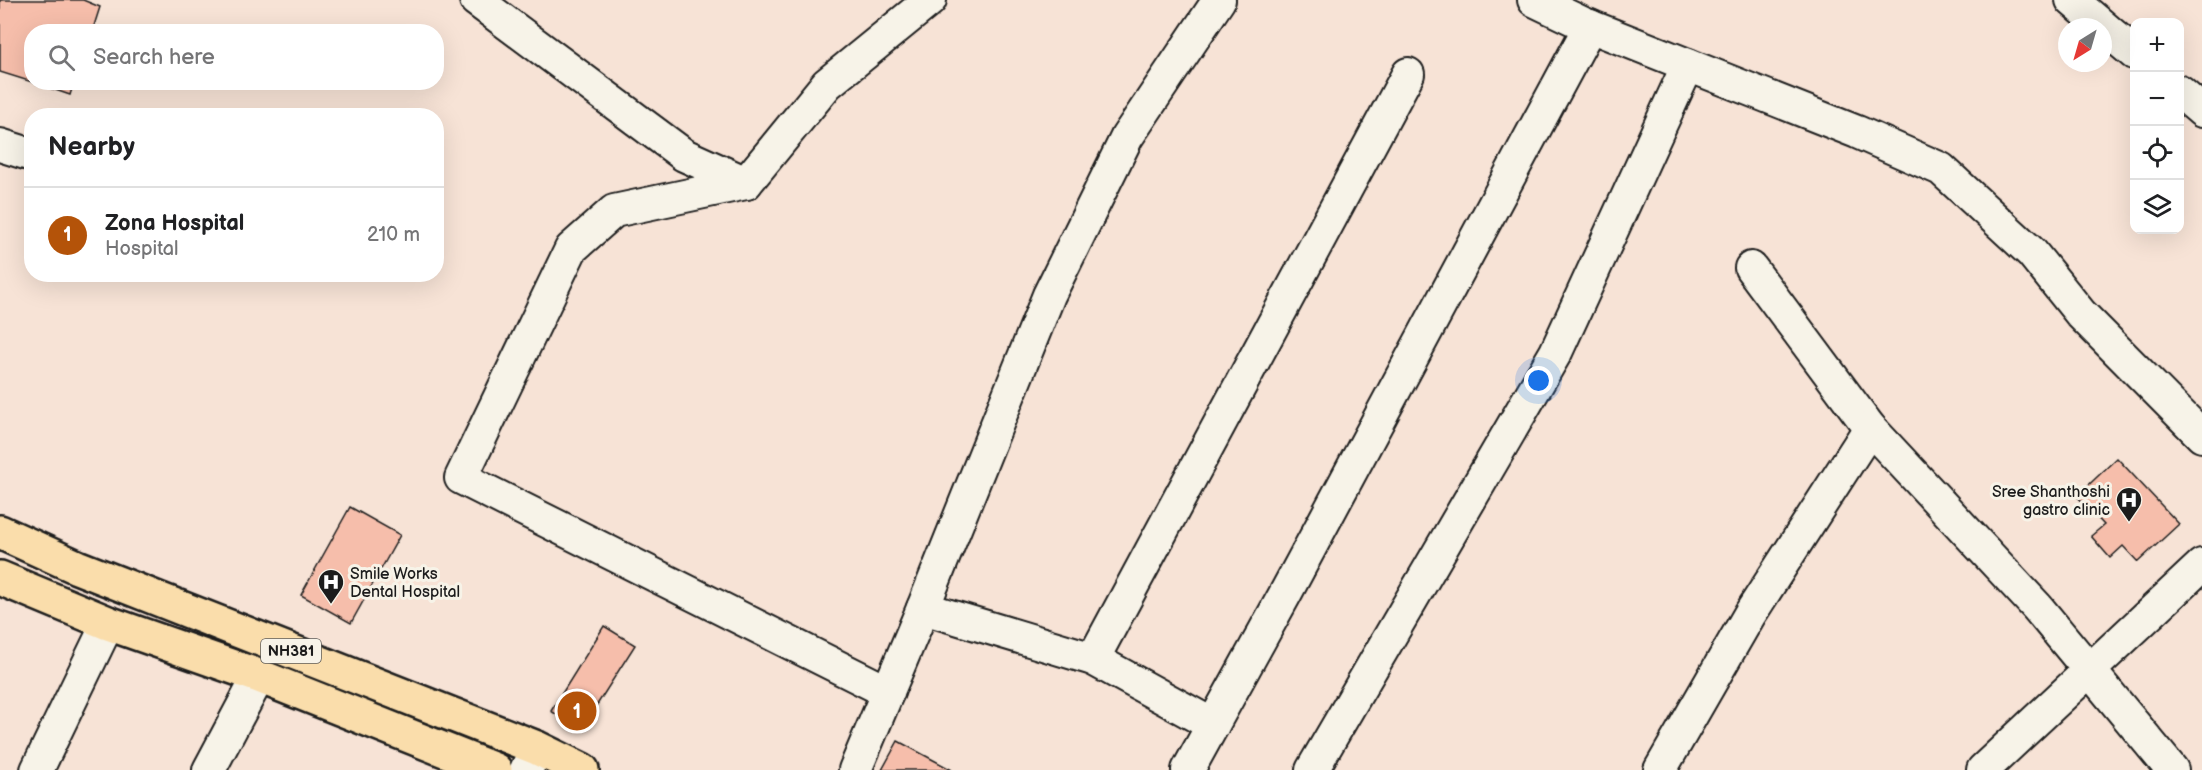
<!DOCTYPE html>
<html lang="en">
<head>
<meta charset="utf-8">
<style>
	body { margin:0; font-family:"Balsamiq Sans",sans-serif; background:#f6f6f6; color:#202124 }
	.controls { position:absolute; right:18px; top:18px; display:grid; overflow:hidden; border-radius:12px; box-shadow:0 6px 24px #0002 }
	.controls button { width:54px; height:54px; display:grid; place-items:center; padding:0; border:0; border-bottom:2px solid #e0e0e0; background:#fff; color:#202124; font:30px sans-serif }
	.compass { position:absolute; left:2058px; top:18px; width:54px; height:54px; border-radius:50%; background:#fff; box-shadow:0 6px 24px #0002; rotate:217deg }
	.you { position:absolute; left:1539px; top:381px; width:21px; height:21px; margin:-15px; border:4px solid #fff; border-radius:50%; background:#1a73e8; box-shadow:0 0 0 9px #1a73e833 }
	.badge { display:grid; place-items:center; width:39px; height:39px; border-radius:50%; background:#b45309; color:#fff; font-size:20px; font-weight:700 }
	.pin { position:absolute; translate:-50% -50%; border:3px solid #fff; box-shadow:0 2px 6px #0006 }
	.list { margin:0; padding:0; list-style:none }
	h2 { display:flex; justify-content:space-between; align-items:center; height:78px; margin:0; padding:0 24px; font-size:26px }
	h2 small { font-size:20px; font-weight:400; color:#757577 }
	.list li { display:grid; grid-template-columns:39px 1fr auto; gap:18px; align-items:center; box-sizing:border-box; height:96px; padding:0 24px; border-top:2px solid #e0e0e0 }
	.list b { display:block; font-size:22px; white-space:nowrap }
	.list p { margin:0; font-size:20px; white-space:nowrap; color:#757577 }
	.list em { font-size:20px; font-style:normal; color:#757577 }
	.icon { flex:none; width:33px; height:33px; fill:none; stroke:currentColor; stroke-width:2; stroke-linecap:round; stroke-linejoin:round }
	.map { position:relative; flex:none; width:2202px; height:770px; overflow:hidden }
	.search { position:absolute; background:#fff; box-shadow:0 6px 24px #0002; left:24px; top:24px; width:420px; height:66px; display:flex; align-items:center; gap:15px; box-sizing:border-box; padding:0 21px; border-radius:24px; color:#757577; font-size:22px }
	.panel { position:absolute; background:#fff; box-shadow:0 6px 24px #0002; left:24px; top:108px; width:420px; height:174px; border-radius:24px }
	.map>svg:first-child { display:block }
</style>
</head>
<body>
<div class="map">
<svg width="2202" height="770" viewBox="0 0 2202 770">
	<rect width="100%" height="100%" fill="#f7e3d6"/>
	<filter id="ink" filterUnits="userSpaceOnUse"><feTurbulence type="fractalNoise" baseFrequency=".0167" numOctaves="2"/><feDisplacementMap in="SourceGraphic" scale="12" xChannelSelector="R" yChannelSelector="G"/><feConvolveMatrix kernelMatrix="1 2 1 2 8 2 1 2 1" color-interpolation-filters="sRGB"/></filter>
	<g filter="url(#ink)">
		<g fill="#f6beab" stroke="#1c1c1c" stroke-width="1.5">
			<polygon points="0,0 83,0 100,7 92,32 32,32 32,82 0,72"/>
			<polygon points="32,82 74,82 70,95"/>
			<polygon points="2117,458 2179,524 2138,562 2123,546 2110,558 2091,536 2104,525 2077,496"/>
			<polygon points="350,507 400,535 351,623 301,595"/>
			<polygon points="604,626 635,645 581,730 551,711"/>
			<polygon points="898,741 952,770 882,770"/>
		</g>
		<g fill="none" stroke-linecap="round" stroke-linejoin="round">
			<g stroke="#1c1c1c" stroke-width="36">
				<g id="street">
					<polyline points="476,0 684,155 746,183 827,84 930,0"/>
					<polyline points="1534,0 1582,23 1857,132 1941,169 2032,253 2081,314 2202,436"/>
					<polyline points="2072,0 2134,53"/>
					<polyline points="2180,92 2202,111"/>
					<polyline points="0,145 32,155"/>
					<polyline points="746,183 614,211 571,249 461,478 888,692"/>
					<polyline points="1751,268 1870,428 2037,607 2172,770"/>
					<polyline points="923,608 1093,659 1213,725"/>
					<polyline points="1093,659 1408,74"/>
					<polyline points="37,770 108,623"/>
					<polyline points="209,770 259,676"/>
					<polyline points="526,770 537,748"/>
					<polyline points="855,770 923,608 1049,295 1127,137 1219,0"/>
					<polyline points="1188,770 1284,596 1590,26"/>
					<polyline points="1312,770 1556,352 1688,65"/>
					<polyline points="1660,770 1750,614 1870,428"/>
					<polyline points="1983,770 2202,565"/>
				</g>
			</g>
			<g stroke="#1c1c1c" stroke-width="38">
				<g id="highway">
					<polyline points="0,532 77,567 537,748 582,770"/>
					<polyline points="0,578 108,623 259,676 495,770"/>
				</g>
			</g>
			<use href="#street" stroke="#f7f3e8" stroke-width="32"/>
			<use href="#highway" stroke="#faddab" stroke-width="33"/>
		</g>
	</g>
	<defs>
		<g id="hospital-pin" transform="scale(1.35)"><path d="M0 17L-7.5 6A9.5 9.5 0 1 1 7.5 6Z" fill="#1c1c1c" stroke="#f7f3e8"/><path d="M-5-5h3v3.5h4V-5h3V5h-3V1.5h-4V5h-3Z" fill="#fff"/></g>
	</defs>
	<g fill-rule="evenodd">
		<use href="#hospital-pin" x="2129" y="500"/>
		<use href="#hospital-pin" x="331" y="582"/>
	</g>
	<g text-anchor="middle" stroke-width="6" stroke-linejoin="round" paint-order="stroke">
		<rect fill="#f7f3e8" stroke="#5e5c59" stroke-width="1.5" x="261" y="639" width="60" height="24" rx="4.5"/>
		<g font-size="15" font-weight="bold" fill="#1c1c1c">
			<text x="291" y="656">NH381</text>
		</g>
		<g font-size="16" fill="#1c1c1c" stroke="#f7f3e8" text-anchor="end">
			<text x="2110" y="497">Sree Shanthoshi<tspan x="2110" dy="18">gastro clinic</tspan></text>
			<text x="350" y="579" text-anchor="start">Smile Works<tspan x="350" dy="18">Dental Hospital</tspan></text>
		</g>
	</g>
</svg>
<div class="controls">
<button>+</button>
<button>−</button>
<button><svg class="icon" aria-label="locate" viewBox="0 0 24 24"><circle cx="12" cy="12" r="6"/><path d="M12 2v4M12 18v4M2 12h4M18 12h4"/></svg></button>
<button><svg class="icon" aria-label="layers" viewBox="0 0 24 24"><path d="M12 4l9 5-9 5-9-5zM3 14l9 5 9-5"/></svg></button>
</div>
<svg class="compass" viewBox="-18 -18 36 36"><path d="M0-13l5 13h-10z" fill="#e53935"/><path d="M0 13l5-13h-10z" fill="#757577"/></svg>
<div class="you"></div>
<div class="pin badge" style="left:577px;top:711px">1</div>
<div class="search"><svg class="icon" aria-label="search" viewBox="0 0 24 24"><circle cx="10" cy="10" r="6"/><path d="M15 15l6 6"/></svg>Search here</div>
<section class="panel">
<h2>Nearby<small></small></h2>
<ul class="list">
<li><span class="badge">1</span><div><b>Zona Hospital</b><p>Hospital</p></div><em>210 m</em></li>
</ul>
</section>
</div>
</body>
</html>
